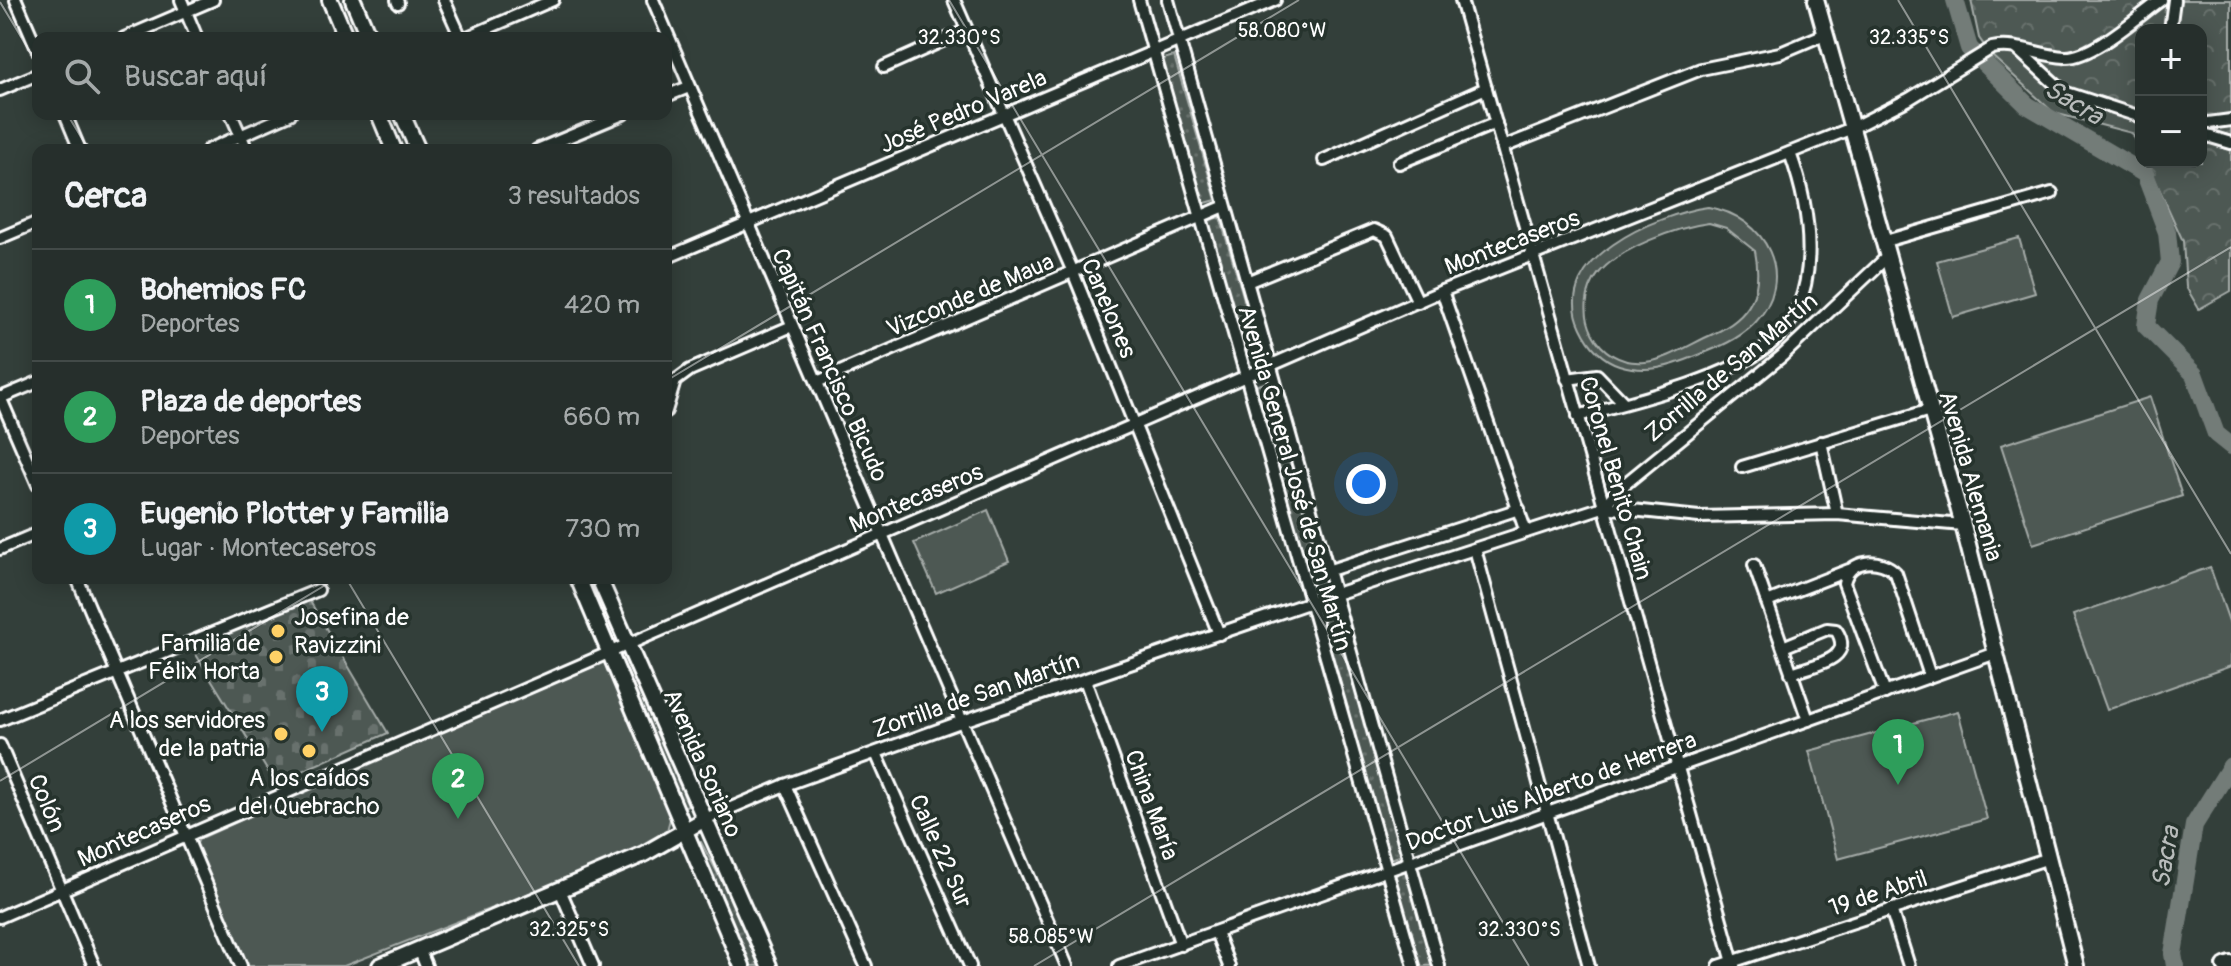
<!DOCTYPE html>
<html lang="es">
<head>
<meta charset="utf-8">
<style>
	body { margin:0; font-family:Pangolin,sans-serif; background:#323b38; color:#f1f3f6 }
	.controls { position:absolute; right:24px; top:24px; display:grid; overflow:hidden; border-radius:16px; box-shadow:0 4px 20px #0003 }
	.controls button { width:72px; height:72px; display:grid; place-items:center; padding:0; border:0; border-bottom:2px solid #424a48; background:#262f2c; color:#f1f3f6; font:40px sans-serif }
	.you { position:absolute; left:1366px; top:484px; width:28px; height:28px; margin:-20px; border:6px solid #fff; border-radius:50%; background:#1a73e8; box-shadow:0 0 0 12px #1a73e833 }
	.badge { display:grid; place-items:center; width:52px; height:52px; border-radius:50%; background:#ffd166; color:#fff; font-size:26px; font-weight:700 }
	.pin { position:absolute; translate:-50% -66px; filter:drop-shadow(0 2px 4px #0008) }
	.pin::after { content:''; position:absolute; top:42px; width:28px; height:24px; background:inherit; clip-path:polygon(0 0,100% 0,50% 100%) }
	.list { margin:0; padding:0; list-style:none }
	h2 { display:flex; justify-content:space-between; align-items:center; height:104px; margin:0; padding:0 32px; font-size:34px }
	h2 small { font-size:26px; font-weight:400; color:#a4a9a9 }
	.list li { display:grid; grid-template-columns:52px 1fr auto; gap:24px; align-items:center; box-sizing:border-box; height:112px; padding:0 32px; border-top:2px solid #424a48 }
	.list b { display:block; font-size:30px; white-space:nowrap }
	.list p { margin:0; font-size:26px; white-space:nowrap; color:#a4a9a9 }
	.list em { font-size:26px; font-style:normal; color:#a4a9a9 }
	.icon { flex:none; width:44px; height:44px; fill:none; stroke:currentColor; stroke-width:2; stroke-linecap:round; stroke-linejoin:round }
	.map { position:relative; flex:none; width:2231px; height:966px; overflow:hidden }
	.search { position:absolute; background:#262f2c; box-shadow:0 4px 20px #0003; left:32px; top:32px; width:640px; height:88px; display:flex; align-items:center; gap:20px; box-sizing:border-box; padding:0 28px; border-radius:16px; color:#a4a9a9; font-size:30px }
	.panel { position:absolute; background:#262f2c; box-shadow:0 4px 20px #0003; left:32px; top:144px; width:640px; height:440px; border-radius:16px }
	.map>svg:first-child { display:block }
</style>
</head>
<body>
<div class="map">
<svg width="2231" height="966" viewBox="0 0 2231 966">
	<defs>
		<pattern id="grass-dots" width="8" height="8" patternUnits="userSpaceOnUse" patternTransform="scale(2)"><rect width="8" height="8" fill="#4d5853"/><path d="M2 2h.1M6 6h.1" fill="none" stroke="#68716d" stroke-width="1.8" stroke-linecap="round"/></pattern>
		<pattern id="cemetery-stones" width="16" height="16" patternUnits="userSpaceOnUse" patternTransform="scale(2)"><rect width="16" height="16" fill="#4d5853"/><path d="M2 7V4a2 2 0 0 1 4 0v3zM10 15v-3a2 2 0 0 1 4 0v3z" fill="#68716d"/></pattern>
		<pattern id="park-crowns" width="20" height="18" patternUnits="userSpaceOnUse" patternTransform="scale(2)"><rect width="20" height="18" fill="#4d5853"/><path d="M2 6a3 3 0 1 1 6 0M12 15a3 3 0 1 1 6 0" fill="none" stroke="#68716d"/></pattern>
	</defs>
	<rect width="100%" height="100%" fill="#333f3a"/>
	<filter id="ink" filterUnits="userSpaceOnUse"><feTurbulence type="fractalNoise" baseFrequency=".0125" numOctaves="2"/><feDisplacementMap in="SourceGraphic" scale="16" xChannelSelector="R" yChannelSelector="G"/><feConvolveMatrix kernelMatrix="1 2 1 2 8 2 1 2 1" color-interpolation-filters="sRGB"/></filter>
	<g filter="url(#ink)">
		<g fill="url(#grass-dots)" stroke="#a6aca9" stroke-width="2">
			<polygon points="1174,56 1216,200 1202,204 1160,60"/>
			<polygon points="1220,217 1258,347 1244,351 1206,221"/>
			<polygon points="1267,382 1326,587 1312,591 1253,387"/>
			<polygon points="1332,609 1402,855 1388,860 1318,614"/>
			<polygon points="624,654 688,805 681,808 617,658"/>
			<polygon points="701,842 732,900 759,966 748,966 697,844"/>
			<polygon points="1407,871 1434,966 1418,966 1392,876"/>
		</g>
		<polygon fill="url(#cemetery-stones)" stroke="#a6aca9" stroke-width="2" points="308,598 388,733 275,783 192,648"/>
		<polygon fill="url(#park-crowns)" stroke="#a6aca9" stroke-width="2" points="1971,0 2231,0 2231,291 2199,309 2186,287 2183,241 2147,162 2201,162 2201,30 2141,30 2141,151 2132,133 2054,113 1991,55 1979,38"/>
		<g fill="#4d5853" stroke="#a6aca9" stroke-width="2" fill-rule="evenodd">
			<path d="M1708 207C1766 216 1799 278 1754 324 1738 340 1717 348 1696 356 1669 367 1647 374 1619 365 1601 359 1589 345 1581 328 1548 259 1658 214 1708 207ZM1709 223 1726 228 1755 251C1763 292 1751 317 1713 334 1692 343 1668 360 1645 362 1596 367 1569 310 1599 273 1620 248 1677 227 1709 223Z"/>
			<polygon points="2019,238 2035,293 1953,317 1937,261"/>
			<polygon points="2150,397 2182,496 2033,544 2001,445"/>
			<polygon points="988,510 1009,561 936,593 914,543"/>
			<polygon points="2210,567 2231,627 2231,666 2107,710 2073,615"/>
			<polygon points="600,659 606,662 672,812 666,834 655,844 344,966 247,966 195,847 199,839"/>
			<polygon points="1958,711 1987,819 1838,859 1809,751"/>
		</g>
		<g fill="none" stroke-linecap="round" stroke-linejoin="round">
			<g stroke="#737b78" stroke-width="18">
				<polyline points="1955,0 1969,48 2027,105 2145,174 2167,232 2170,262 2150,300 2146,326 2194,374 2216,434 2231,446"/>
				<polyline points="2175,966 2173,954 2194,825 2231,766"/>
			</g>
			<g stroke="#fff" stroke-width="16">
				<g id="street">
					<polyline points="16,0 38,51"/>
					<polyline points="181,0 197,38"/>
					<polyline points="397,0 398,3"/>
					<polyline points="444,0 461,38"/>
					<polyline points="653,0 1067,966"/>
					<polyline points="954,0 1073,272 1219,634"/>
					<polyline points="1139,0 1414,966"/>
					<polyline points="1168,0 1439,966"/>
					<polyline points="1461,0 1734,966"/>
					<polyline points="2170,30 2174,0"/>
					<polyline points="124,38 213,0"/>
					<polyline points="465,38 553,0"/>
					<polyline points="2016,48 2064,92 2141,117"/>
					<polyline points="884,67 967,30"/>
					<polyline points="0,90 38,74"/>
					<polyline points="666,96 689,87"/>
					<polyline points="65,114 80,150"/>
					<polyline points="231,114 247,150"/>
					<polyline points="2201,124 2231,120"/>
					<polyline points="2201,134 2231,143"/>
					<polyline points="1503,147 1701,69 1780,53 1825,34"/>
					<polyline points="208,150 290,114"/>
					<polyline points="537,150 623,114"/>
					<polyline points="1324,160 1486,88"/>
					<polyline points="1399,163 1496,123"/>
					<polyline points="0,238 38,222"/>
					<polyline points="1882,242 2052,193"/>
					<polyline points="666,258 1275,0"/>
					<polyline points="1247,282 1374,230 1387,236 1418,302"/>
					<polyline points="1442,291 1526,532"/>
					<polyline points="1567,379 1597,375 1624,403"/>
					<polyline points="817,382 1225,206"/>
					<polyline points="0,397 38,485"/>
					<polyline points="0,398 38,382"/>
					<polyline points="666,411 675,381 690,370 792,326"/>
					<path d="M1578 416C1633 401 1721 381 1767 347 1826 302 1811 211 1790 153"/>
					<polyline points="1821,442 1837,514"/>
					<polyline points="1742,467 1930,410"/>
					<polyline points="1603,507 1620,488 1782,356 1886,258"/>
					<polyline points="0,549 38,533"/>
					<polyline points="1475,549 1589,966"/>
					<polyline points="1754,565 1808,720"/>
					<polyline points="1327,571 1519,509"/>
					<polyline points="77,578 241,966"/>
					<polyline points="1767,602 1849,570"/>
					<path d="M1783 647 1827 629 1836 630C1856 660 1813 665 1791 673"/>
					<polyline points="1085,680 1181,945"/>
					<path d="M1885 693 1844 583C1849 558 1881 557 1896 573L1930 676"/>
					<polyline points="0,720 318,590"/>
					<polyline points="0,745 94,966"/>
					<polyline points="876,753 970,966"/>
					<polyline points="785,785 866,966"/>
					<polyline points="705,819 785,785 963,721 1311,602 1603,507 1699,517 1837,514 1963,525"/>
					<polyline points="560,890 593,966"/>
					<polyline points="1891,909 1909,966"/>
					<path d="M0 917 1442 291 1852 128 1909 99 1992 48C2018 43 2039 56 2065 57 2093 58 2138 16 2161 0"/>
					<polyline points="1216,932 1229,966"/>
					<polyline points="419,949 426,966"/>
					<polyline points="1119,966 1996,653"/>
					<polyline points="1719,966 2049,858"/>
				</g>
			</g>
			<g stroke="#fff" stroke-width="20">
				<g id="secondary">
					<polyline points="330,0 346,38"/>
					<polyline points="353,0 369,38"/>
					<polyline points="1816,0 1963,525 2076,966"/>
					<polyline points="379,114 394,150"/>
					<polyline points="402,114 418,150"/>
					<polyline points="578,578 742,966"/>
					<polyline points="599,578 769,966"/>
					<polyline points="380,966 644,854 705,819"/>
					<polyline points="2225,966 2231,964"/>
				</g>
			</g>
			<use href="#street" stroke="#26332d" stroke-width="10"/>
			<use href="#secondary" stroke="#26332d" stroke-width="14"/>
		</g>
	</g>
	<path fill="none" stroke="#fff" stroke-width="2" stroke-opacity="0.45" d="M949 0 1529 966M1898 0 2231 554M0 2 38 65M67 114 89 150M666 381 1299 0M346 578 579 966M0 781 337 578M1034 966 2231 247"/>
	<g fill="#ffd166" stroke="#26332d" stroke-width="3">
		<circle cx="278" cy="631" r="8"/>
		<circle cx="276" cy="657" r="8"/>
		<circle cx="281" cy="734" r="8"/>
		<circle cx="309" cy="751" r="8"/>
	</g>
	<g text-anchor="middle" stroke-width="7" stroke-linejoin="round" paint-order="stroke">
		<g font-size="24" fill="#fff" stroke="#26332d">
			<text transform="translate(963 111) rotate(-23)" y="8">José Pedro Varela</text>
			<text transform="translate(1512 242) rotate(-21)" y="8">Montecaseros</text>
			<text transform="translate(970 295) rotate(-23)" y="8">Vizconde de Maua</text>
			<text transform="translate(1109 308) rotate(67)" y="8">Canelones</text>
			<text transform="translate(830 365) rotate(66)" y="8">Capitán Francisco Bicudo</text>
			<text transform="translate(1731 367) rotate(-40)" y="8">Zorrilla de San Martín</text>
			<text transform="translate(1971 476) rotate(74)" y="8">Avenida Alemania</text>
			<text transform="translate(1295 478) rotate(74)" y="8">Avenida General José de San Martín</text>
			<text transform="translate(1616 478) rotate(74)" y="8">Coronel Benito Chain</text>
			<text transform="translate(916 498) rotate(-23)" y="8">Montecaseros</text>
			<text transform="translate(976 695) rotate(-19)" y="8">Zorrilla de San Martín</text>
			<text transform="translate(703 763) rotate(66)" y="8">Avenida Soriano</text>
			<text transform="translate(1551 791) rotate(-20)" y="8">Doctor Luis Alberto de Herrera</text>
			<text transform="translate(47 803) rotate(67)" y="8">Colón</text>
			<text transform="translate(1152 805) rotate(70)" y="8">China María</text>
			<text transform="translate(144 831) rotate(-24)" y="8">Montecaseros</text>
			<text transform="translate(941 851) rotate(66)" y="8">Calle 22 Sur</text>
			<text transform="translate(1878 893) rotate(-18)" y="8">19 de Abril</text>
		</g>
		<g font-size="24" fill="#fff" stroke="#26332d" text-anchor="end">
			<text x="294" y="625" text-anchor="start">Josefina de<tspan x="294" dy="28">Ravizzini</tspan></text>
			<text x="260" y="651">Familia de<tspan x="260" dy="28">Félix Horta</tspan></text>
			<text x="265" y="728">A los servidores<tspan x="265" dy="28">de la patria</tspan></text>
			<text x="309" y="786" text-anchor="middle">A los caídos<tspan x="309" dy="28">del Quebracho</tspan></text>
		</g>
		<g font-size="26" font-style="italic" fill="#b9bdbc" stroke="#26332d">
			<text transform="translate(2074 102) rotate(31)" y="9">Sacra</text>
			<text transform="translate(2165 857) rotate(-80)" y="9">Sacra</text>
		</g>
	</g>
	<g font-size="20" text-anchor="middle" fill="#fff" stroke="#26332d" stroke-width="7" stroke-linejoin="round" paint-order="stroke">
		<text x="1282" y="37">58.080°W</text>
		<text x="959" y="44">32.330°S</text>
		<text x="1909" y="44">32.335°S</text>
		<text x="569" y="936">32.325°S</text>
		<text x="1519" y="936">32.330°S</text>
		<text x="1051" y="943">58.085°W</text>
	</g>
</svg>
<div class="controls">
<button>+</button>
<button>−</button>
</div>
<div class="you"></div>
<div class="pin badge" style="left:1898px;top:785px;background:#2e9e5b">1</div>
<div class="pin badge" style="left:458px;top:819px;background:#2e9e5b">2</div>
<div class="pin badge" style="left:322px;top:732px;background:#0f9aa8">3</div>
<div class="search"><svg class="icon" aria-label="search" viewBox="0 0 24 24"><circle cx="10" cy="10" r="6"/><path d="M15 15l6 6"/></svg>Buscar aquí</div>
<section class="panel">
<h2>Cerca<small>3 resultados</small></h2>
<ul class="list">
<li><span class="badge" style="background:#2e9e5b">1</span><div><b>Bohemios FC</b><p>Deportes</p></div><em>420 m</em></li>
<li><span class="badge" style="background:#2e9e5b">2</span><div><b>Plaza de deportes</b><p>Deportes</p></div><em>660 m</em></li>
<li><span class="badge" style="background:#0f9aa8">3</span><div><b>Eugenio Plotter y Familia</b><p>Lugar · Montecaseros</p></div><em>730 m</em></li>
</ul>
</section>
</div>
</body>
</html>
